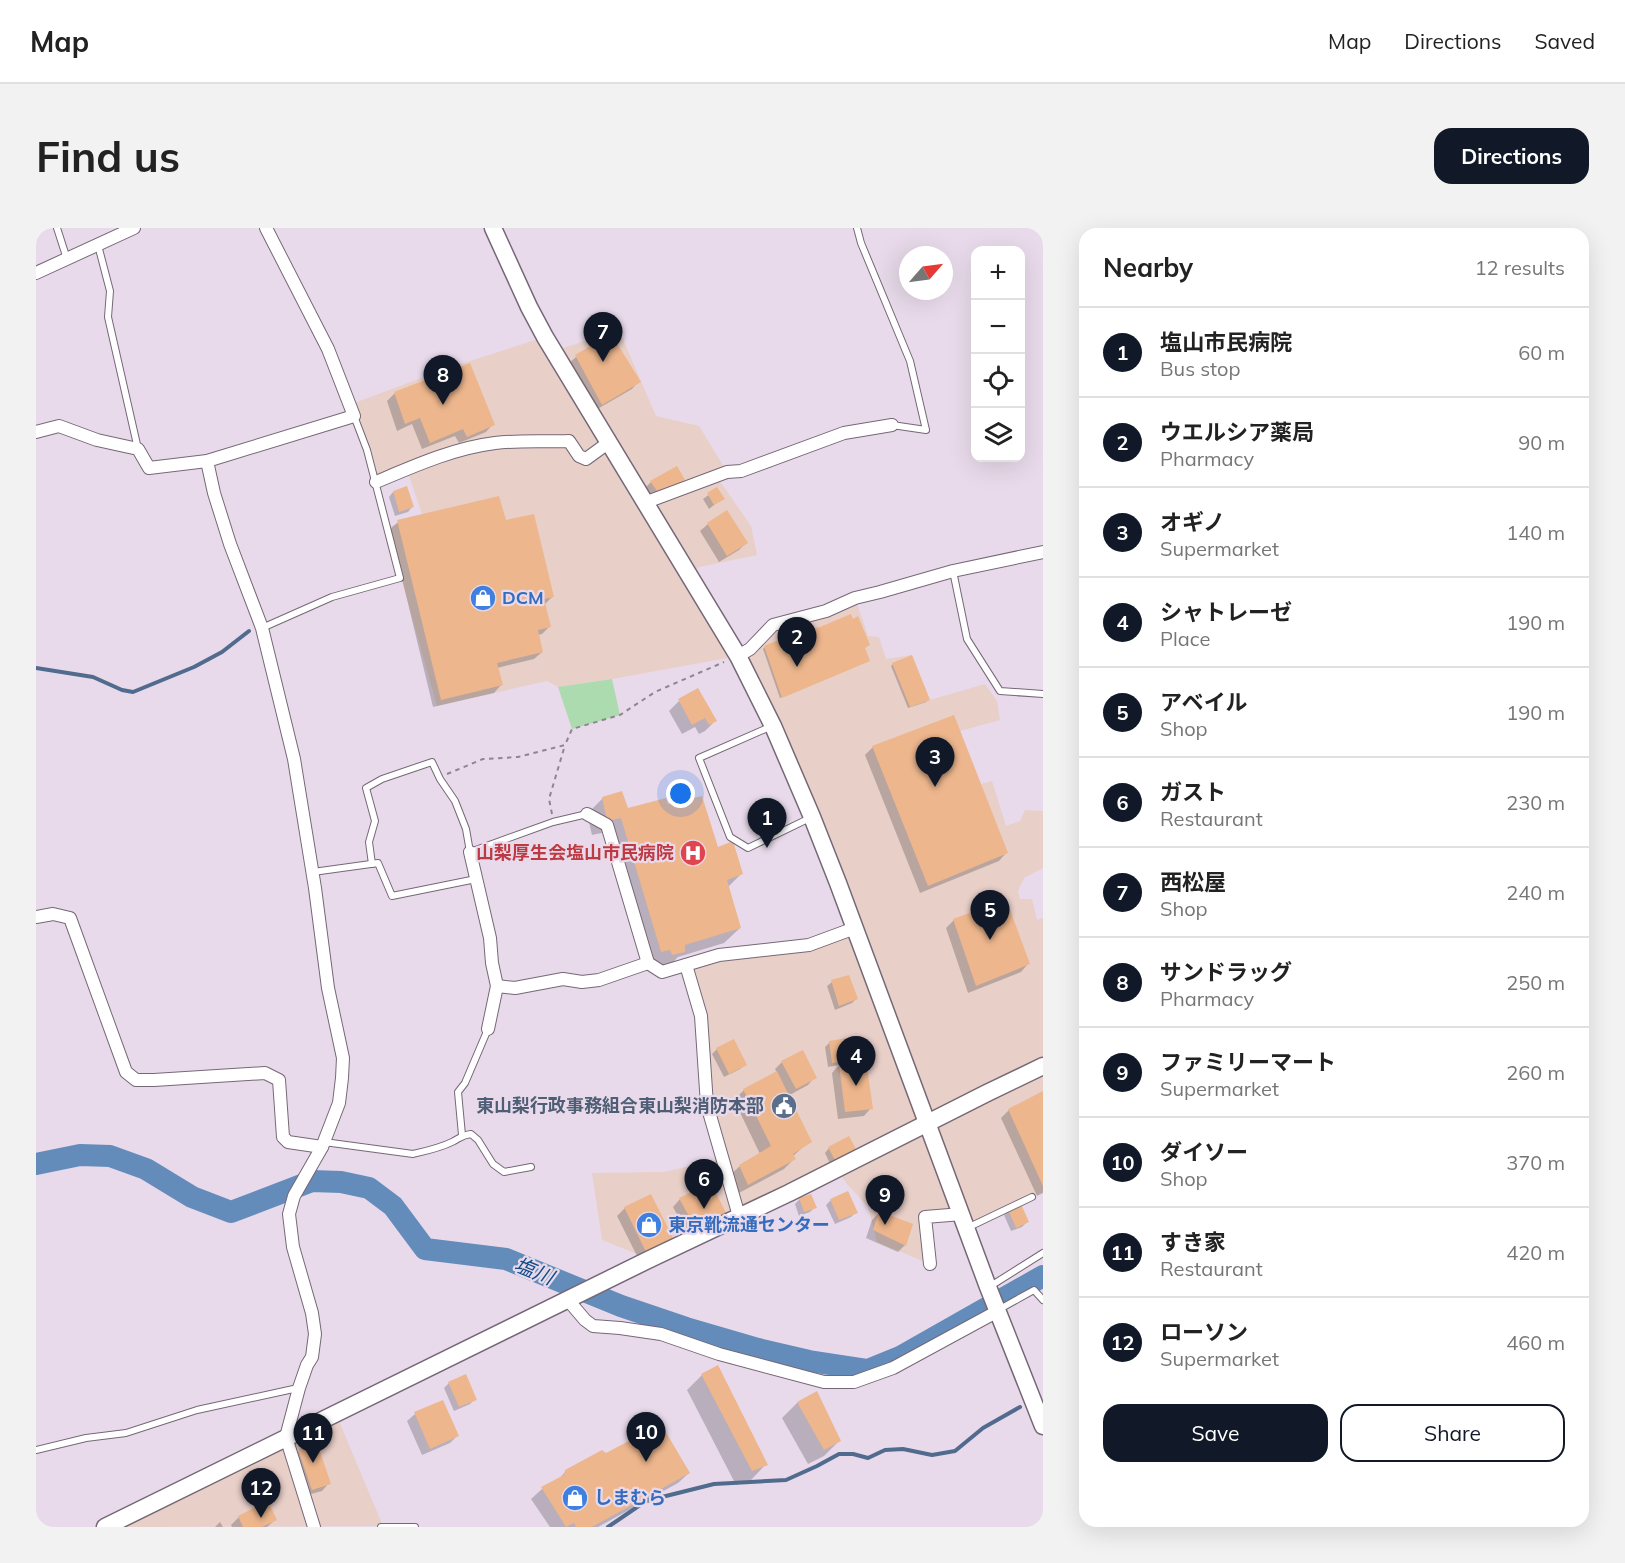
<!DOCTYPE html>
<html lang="en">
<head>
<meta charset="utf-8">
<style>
	body { margin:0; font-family:Mulish,"Noto Sans JP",sans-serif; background:#f2f2f2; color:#222 }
	.controls { position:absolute; right:18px; top:18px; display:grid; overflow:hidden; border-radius:12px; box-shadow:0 6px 24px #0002 }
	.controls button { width:54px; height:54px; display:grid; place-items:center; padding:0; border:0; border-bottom:2px solid #e0e0e0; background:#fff; color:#222; font:30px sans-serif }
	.compass { position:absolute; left:863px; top:18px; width:54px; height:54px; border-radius:50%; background:#fff; box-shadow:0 6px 24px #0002; rotate:62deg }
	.you { position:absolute; left:645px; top:566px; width:21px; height:21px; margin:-15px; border:4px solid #fff; border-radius:50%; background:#1a73e8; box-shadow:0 0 0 9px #1a73e833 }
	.badge { display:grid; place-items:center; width:39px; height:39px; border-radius:50%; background:#111827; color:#fff; font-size:20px; font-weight:700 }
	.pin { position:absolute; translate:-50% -50px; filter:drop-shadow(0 2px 3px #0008) }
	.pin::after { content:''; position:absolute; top:32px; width:21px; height:18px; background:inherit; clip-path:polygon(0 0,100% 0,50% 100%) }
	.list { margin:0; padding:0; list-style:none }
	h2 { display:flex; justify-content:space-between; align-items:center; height:78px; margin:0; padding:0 24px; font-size:26px }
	h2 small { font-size:20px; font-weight:400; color:#767676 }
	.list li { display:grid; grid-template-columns:39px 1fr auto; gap:18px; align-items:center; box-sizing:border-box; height:90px; padding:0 24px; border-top:2px solid #e0e0e0 }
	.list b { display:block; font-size:22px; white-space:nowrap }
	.list p { margin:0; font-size:20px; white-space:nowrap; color:#767676 }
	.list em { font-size:20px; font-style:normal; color:#767676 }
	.actions { display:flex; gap:12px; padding:18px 24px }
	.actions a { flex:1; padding:14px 0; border:2px solid #111827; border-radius:18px; text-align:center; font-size:21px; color:#111827 }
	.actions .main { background:#111827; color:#fff }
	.icon { flex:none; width:33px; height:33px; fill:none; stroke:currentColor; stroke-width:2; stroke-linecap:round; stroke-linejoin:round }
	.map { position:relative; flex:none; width:1007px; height:1299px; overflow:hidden; border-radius:18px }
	header { display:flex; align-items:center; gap:36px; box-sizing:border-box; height:84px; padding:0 30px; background:#fff; border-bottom:2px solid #e0e0e0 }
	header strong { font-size:28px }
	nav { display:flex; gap:33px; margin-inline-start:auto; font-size:21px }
	.intro { display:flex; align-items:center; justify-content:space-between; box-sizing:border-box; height:144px; padding:0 36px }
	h1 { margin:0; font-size:42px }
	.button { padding:15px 27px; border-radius:18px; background:#111827; color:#fff; font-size:21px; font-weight:700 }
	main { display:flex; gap:36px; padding:0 36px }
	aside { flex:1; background:#fff; border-radius:18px; box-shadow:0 6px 24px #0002 }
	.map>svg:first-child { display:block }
</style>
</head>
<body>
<header>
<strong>Map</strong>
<nav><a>Map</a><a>Directions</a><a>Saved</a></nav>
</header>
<div class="intro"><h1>Find us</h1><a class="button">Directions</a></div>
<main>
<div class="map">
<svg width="1007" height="1299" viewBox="0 0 1007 1299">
	<rect width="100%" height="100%" fill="#e8daea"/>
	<g fill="#e8cfc8">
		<polygon points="583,102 620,188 663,198 691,244 681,249 715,298 721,327 663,339 653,348 702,428 737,397 819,370 832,408 843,409 850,431 876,427 894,472 949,456 961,473 964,492 924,503 945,556 956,553 970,598 984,593 989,582 1007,583 1007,640 988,650 982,663 984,671 996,671 1001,692 1007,690 1007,964 931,1001 925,986 890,989 894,1036 841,1014 832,979 811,956 800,941 614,1031 566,1012 556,945 628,944 684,931 691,971 701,986 671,877 665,788 650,737 773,717 818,700 702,428 576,451 522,459 511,453 401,478 351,300 386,286 371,242 340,254 313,177 415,139 509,109 518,123"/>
		<polygon points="300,1186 347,1298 87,1299"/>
	</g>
	<polygon fill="#abdbae" points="576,451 584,487 536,501 522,459"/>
	<g fill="#0003">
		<polygon points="574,108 603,153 596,161 558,183 532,136 540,129"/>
		<polygon points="433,137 457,196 450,204 423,215 419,208 386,221 376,196 361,203 351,173 358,166"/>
		<polygon points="647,252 643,257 619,271 610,259 615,254"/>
		<polygon points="681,261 687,270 673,281 667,271"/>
		<polygon points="357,264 376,279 372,284 359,288 353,269"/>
		<polygon points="362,294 468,294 517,368 509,376 513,399 506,406 502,407 506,424 498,431 461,440 465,457 458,465 397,479 354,301"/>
		<polygon points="672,296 710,315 703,322 683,334 664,303"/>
		<polygon points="729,419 827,420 832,433 744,470 727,421"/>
		<polygon points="857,436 892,472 890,474 872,480 855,438"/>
		<polygon points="643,473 679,493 669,503 663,506 659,499 646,506 633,483"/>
		<polygon points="837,519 970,625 963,633 884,665 829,527"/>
		<polygon points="567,570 681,621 705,646 692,659 704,700 688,715 642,729 632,739 621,742 570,604 556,607 551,586"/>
		<polygon points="918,692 992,736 985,744 932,765 910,700"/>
		<polygon points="796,754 820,771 816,775 799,782 791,758"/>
		<polygon points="794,814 813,832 808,837 835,880 828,888 802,891 796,845 803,837 792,839 789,819"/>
		<polygon points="681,821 709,837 704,841 688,849 676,826"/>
		<polygon points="746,834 779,849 772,857 752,868 774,913 757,928 758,931 748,941 701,966 693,948 704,938 724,926 698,872 708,862 741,845 739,841"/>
		<polygon points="1007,865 1007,965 1001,968 965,890 973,882"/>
		<polygon points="793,920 820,925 796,940 789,925"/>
		<polygon points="644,971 691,991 655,1013 637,979"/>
		<polygon points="764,971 779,979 774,984 763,988 759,976"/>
		<polygon points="795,972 820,984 815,989 799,996 790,977"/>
		<polygon points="589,980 637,1014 604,1034 581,988"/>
		<polygon points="973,983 991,994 986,999 975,1003 968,987"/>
		<polygon points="844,984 869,1017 862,1024 830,1010 836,992"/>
		<polygon points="666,1147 730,1236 715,1252 700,1257 651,1162"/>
		<polygon points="413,1155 439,1171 434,1176 418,1183 408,1160"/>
		<polygon points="780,1166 804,1212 788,1228 772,1236 746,1190 761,1175"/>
		<polygon points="379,1186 421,1208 414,1215 386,1227 371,1193"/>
		<polygon points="263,1223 293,1255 286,1263 268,1268 256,1230"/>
		<polygon points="530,1243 653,1245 642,1255 562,1299 514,1299 495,1271 506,1261 521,1253"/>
		<polygon points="203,1289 239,1292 231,1299 196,1299 195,1297"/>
		<polygon points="184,1294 187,1299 179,1299"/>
	</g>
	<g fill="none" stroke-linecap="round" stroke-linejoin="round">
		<g stroke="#506b8e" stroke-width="4">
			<polyline points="0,440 57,449 86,462 97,464 158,439 186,424 213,403"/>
			<polyline points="572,1299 610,1273 678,1256 750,1252 781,1238 803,1226 817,1226 832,1230 849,1222 867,1221 896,1227 919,1223 947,1200 984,1179"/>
		</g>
		<polyline stroke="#638cbb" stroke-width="22" points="0,936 44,927 74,928 110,941 156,969 195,984 276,953 305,954 333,960 357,978 389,1021 470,1031 585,1078 650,1100 722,1121 773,1133 832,1142 864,1129 1007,1048"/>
	</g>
	<g fill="#edb68d">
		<polygon points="575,106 605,154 566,177 539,127"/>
		<polygon points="434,135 459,197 431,209 427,201 394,215 384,190 369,196 358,164"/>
		<polygon points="641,238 649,252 624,267 614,253"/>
		<polygon points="371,258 378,279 363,284 357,263"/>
		<polygon points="681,259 689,271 678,277 671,265"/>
		<polygon points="463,268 470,292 498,286 518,369 508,371 515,399 502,402 507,424 461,435 467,457 405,472 361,292"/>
		<polygon points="691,282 712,315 691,328 671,295"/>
		<polygon points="815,386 817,391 822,388 834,417 829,420 834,433 746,470 728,418 764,403 784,399"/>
		<polygon points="876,427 894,472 874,479 856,435"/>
		<polygon points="662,460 681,493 673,497 669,490 656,497 642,471"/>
		<polygon points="918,487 972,625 892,658 836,518"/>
		<polygon points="586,563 592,580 630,570 632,576 666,568 682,619 697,613 707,646 691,652 705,700 649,717 649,724 636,727 634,722 625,724 585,590 571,593 566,569"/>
		<polygon points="958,676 961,684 973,679 994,736 940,758 917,691"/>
		<polygon points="813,747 822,771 803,778 795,752"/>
		<polygon points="811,810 814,832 796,835 793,813"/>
		<polygon points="698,811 711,837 693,846 680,820"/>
		<polygon points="767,822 781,850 760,861 745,833"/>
		<polygon points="830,832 837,881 809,884 803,836"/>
		<polygon points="741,843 776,914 757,926 760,931 712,957 703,937 735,918 707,861"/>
		<polygon points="1007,863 1007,958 972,881"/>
		<polygon points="813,908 822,925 801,936 792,919"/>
		<polygon points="675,955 693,991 663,1007 643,970"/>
		<polygon points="812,963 822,985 803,992 794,971"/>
		<polygon points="615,966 639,1014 612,1028 588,979"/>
		<polygon points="775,966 781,980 768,984 763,970"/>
		<polygon points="985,976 993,994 980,1000 972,981"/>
		<polygon points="843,983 877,996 870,1018 837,1002"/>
		<polygon points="682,1137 732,1237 716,1243 665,1146"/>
		<polygon points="430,1146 441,1172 423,1179 412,1154"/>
		<polygon points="781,1163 805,1213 788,1222 761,1174"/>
		<polygon points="407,1172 423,1208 394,1221 378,1184"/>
		<polygon points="625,1196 654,1245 556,1299 540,1299 538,1295 530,1299 505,1259 528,1247 529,1242 566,1222 570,1225"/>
		<polygon points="281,1215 295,1256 276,1262 262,1221"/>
		<polygon points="232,1273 241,1292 226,1299 207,1299 202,1288"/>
	</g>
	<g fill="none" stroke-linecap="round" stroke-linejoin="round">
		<g stroke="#756876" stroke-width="8">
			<g id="lane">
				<polyline points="21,0 31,31"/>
				<polyline points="821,0 825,15 874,133 890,202 856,197"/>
				<polyline points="62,17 74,63 72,89 102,221"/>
				<polyline points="917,343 931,411 964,463 1007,466"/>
				<polyline points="226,400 296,369 364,350 331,222 318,188"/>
				<polyline points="736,498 663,530 694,609 712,620 776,589"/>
				<polyline points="336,636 333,614 339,593 330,560 346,551 396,534 404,551 419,573 430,601 434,624 517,594 551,586"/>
				<polyline points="277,644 342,635 356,668 440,651"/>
				<polyline points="426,907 422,864 429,855 452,801"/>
				<path d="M288 914 377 926C390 923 404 920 416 914 424 910 426 907 435 906L442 912 457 936 468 944 495 939"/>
				<polyline points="931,1000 996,969"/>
				<polyline points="953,1059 1007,1025"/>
				<polyline points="962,1082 998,1062 1007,1072"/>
				<polyline points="0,1222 50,1210 90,1205 161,1182 262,1160"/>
				<polyline points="345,1299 379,1299"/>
			</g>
		</g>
		<g stroke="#756876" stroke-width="14">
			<g id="street">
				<polyline points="0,45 98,0"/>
				<polyline points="0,204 23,198 61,212 102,221 113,240 171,233 318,188 292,121 230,0"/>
				<polyline points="171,233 178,265 194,316 226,400 258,531 279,660 292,760 307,830 306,850 303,875 286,919 258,968 253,986 257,1019 276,1085 279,1106 276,1129 271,1137 263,1160 250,1209 278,1299"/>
				<path d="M340 254C378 238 418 220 459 215 483 212 509 214 533 213L543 228 550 231 572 215"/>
				<polyline points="608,275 691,244 705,243 808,205 856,197"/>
				<polyline points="702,428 714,421 737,397 790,383 819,370 844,364 917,343 1007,324"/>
				<polyline points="551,586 571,597 612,735 626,744 683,727 773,717 819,700"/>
				<polyline points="434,624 454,710 456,735 461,758 452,801"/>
				<polyline points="0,689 17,686 34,690 90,844 100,852 118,852 229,845 243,852 247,909 252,914 286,919"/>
				<polyline points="650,737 665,788 671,877 703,988"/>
				<polyline points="461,758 479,760 527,751 546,754 563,752 612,735"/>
				<polyline points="894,1036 889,989 926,986"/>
				<polyline points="532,1072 549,1092 557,1098 584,1100 625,1106 683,1126 788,1154 818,1154 857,1140 962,1083"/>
			</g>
		</g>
		<g stroke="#756876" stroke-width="19">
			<g id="secondary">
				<polyline points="457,0 493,79 509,109 702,428 737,498 776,589 802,655 952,1059 1007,1198"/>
				<polyline points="69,1299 614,1031 753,965 951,865 1007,838"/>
			</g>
		</g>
		<g stroke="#8f8590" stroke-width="2" stroke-dasharray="4.5 4.5" stroke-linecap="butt">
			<polyline points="411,546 447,531 482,529 529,517 536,501 584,487 619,464 688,434"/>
			<polyline points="516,586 513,571 529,517"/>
		</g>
		<use href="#lane" stroke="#fff" stroke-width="6"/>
		<use href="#street" stroke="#fff" stroke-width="12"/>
		<use href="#secondary" stroke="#fff" stroke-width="16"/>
	</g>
	<defs>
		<g id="shop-disc" transform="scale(1.35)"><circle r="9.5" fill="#3f7fe0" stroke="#e8daea"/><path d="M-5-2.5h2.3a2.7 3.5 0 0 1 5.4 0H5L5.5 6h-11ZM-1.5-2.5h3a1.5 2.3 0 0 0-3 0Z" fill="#fff"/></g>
		<g id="hospital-disc" transform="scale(1.35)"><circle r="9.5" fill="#e0444e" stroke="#e8daea"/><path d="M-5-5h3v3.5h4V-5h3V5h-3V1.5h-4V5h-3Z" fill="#fff"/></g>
		<g id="civic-disc" transform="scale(1.35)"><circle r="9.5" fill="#5c6f8a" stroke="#e8daea"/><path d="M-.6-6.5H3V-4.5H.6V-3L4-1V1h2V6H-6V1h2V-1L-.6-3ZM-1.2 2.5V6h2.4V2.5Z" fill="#fff"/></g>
	</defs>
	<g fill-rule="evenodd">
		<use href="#shop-disc" x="447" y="370"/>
		<use href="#hospital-disc" x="657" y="625"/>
		<use href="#civic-disc" x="748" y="878"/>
		<use href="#shop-disc" x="613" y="997"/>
		<use href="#shop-disc" x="539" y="1270"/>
	</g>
	<g text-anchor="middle" stroke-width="4.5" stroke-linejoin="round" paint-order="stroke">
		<g font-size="18" font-weight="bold" fill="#366cbe" stroke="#e8daea" text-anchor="start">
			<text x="466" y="376">DCM</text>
			<text x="632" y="1003">東京靴流通センター</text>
			<text x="558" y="1276">しまむら</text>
		</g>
		<g font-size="18" font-weight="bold" fill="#be3a42" stroke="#e8daea" text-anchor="end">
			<text x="638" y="631">山梨厚生会塩山市民病院</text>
		</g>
		<g font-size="18" font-weight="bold" fill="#4e5e75" stroke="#e8daea" text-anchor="end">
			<text x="728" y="884">東山梨行政事務組合東山梨消防本部</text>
		</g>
		<g font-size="20" font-style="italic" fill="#124d89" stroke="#e8daea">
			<text transform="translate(498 1043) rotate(22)" y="7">塩川</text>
		</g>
	</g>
</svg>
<div class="controls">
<button>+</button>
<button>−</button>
<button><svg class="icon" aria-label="locate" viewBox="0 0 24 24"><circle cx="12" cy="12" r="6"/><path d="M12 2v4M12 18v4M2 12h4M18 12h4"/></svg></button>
<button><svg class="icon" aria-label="layers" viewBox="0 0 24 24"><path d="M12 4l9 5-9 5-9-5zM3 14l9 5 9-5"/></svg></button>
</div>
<svg class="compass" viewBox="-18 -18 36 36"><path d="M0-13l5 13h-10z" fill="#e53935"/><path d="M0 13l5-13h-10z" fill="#767676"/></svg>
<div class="you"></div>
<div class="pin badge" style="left:731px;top:620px">1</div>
<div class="pin badge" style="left:761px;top:439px">2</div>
<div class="pin badge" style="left:899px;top:559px">3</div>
<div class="pin badge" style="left:820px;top:858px">4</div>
<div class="pin badge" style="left:954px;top:712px">5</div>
<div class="pin badge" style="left:668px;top:981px">6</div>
<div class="pin badge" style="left:567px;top:134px">7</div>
<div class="pin badge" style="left:407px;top:177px">8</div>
<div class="pin badge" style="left:849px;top:997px">9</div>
<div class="pin badge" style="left:610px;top:1234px">10</div>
<div class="pin badge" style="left:277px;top:1235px">11</div>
<div class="pin badge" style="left:225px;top:1290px">12</div>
</div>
<aside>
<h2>Nearby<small>12 results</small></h2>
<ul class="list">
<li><span class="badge">1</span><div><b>塩山市民病院</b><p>Bus stop</p></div><em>60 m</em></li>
<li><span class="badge">2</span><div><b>ウエルシア薬局</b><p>Pharmacy</p></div><em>90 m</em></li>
<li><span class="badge">3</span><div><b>オギノ</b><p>Supermarket</p></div><em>140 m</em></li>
<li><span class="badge">4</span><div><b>シャトレーゼ</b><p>Place</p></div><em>190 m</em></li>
<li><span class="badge">5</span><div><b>アベイル</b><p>Shop</p></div><em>190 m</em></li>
<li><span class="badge">6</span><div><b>ガスト</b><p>Restaurant</p></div><em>230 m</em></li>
<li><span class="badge">7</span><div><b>西松屋</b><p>Shop</p></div><em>240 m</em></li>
<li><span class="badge">8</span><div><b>サンドラッグ</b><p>Pharmacy</p></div><em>250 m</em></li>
<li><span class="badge">9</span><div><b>ファミリーマート</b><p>Supermarket</p></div><em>260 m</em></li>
<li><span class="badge">10</span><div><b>ダイソー</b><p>Shop</p></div><em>370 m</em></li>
<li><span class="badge">11</span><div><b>すき家</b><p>Restaurant</p></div><em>420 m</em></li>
<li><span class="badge">12</span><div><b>ローソン</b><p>Supermarket</p></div><em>460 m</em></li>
</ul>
<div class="actions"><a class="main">Save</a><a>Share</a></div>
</aside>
</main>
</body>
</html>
